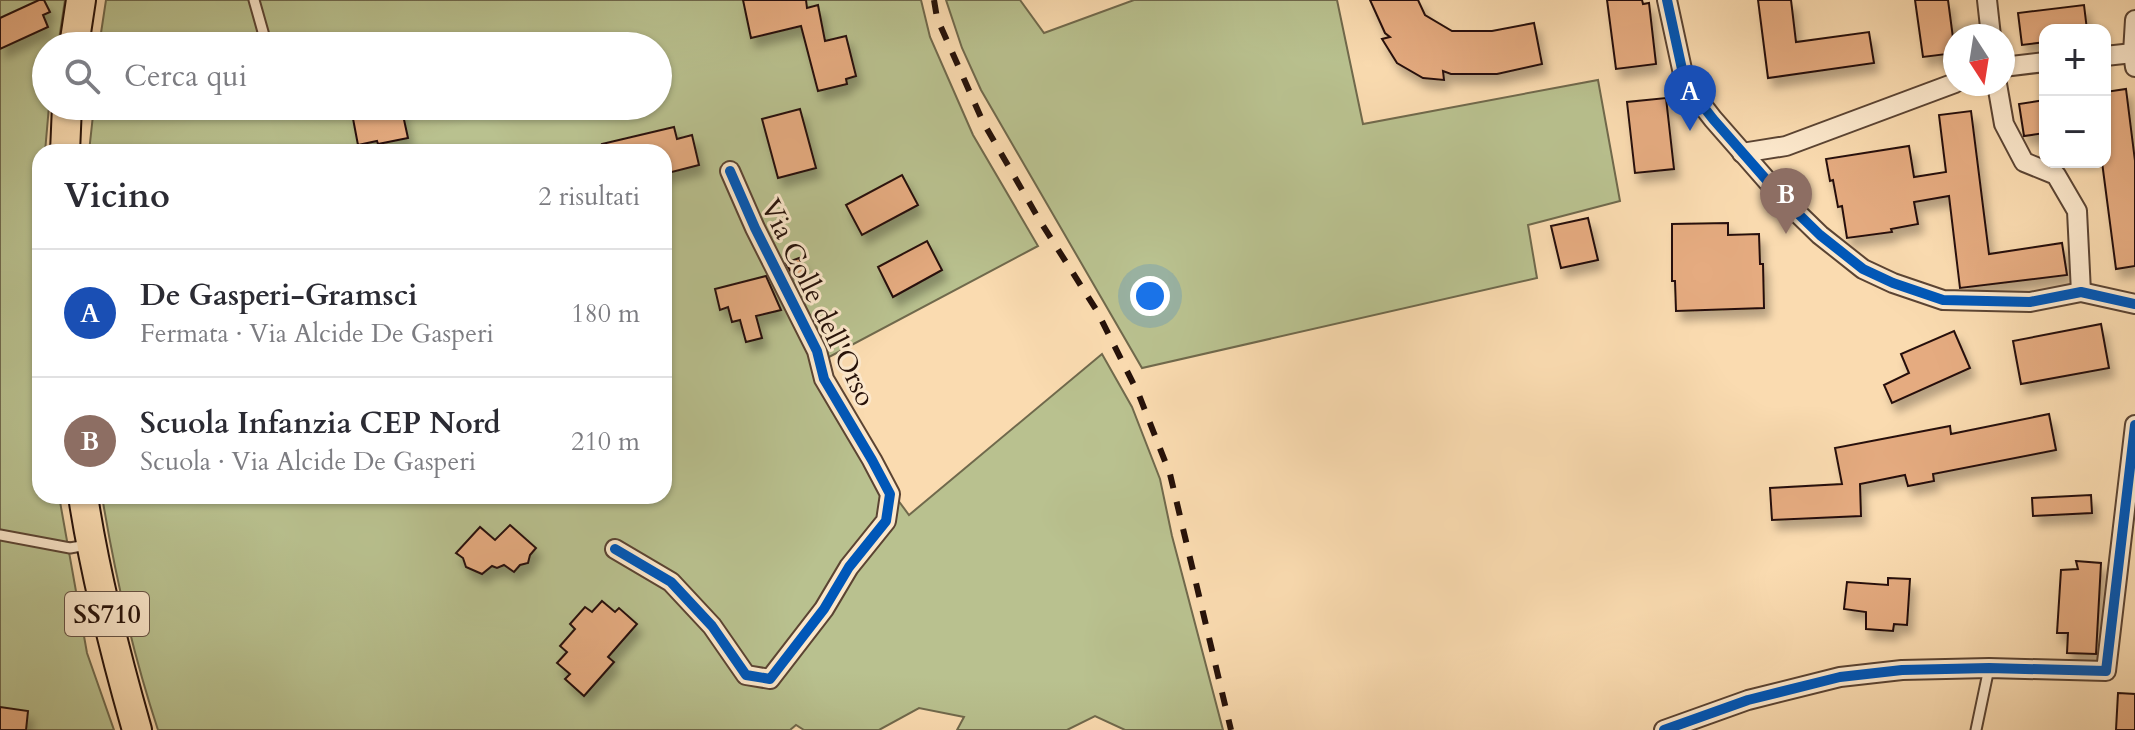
<!DOCTYPE html>
<html lang="it">
<head>
<meta charset="utf-8">
<style>
	body { margin:0; font-family:Cardo,serif; background:#f2f2f3; color:#2b2b33 }
	.controls { position:absolute; right:24px; top:24px; display:grid; overflow:hidden; border-radius:16px; box-shadow:0 2px 6px #0004 }
	.controls button { width:72px; height:72px; display:grid; place-items:center; padding:0; border:0; border-bottom:2px solid #e1e1e2; background:#fff; color:#2b2b33; font:40px sans-serif }
	.compass { position:absolute; left:1943px; top:24px; width:72px; height:72px; border-radius:50%; background:#fff; box-shadow:0 2px 6px #0004; rotate:168deg }
	.you { position:absolute; left:1150px; top:296px; width:28px; height:28px; margin:-20px; border:6px solid #fff; border-radius:50%; background:#1a73e8; box-shadow:0 0 0 12px #1a73e833 }
	.badge { display:grid; place-items:center; width:52px; height:52px; border-radius:50%; background:#8f2418; color:#fff; font-size:26px; font-weight:700 }
	.pin { position:absolute; translate:-50% -66px; filter:drop-shadow(0 2px 4px #0008) }
	.pin::after { content:''; position:absolute; top:42px; width:28px; height:24px; background:inherit; clip-path:polygon(0 0,100% 0,50% 100%) }
	.list { margin:0; padding:0; list-style:none }
	h2 { display:flex; justify-content:space-between; align-items:center; height:104px; margin:0; padding:0 32px; font-size:34px }
	h2 small { font-size:26px; font-weight:400; color:#7c7c81 }
	.list li { display:grid; grid-template-columns:52px 1fr auto; gap:24px; align-items:center; box-sizing:border-box; height:128px; padding:0 32px; border-top:2px solid #e1e1e2 }
	.list b { display:block; font-size:30px; white-space:nowrap }
	.list p { margin:0; font-size:26px; white-space:nowrap; color:#7c7c81 }
	.list em { font-size:26px; font-style:normal; color:#7c7c81 }
	.icon { flex:none; width:44px; height:44px; fill:none; stroke:currentColor; stroke-width:2; stroke-linecap:round; stroke-linejoin:round }
	.map { position:relative; flex:none; width:2135px; height:730px; overflow:hidden }
	.search { position:absolute; background:#fff; box-shadow:0 2px 6px #0004; left:32px; top:32px; width:640px; height:88px; display:flex; align-items:center; gap:20px; box-sizing:border-box; padding:0 28px; border-radius:44px; color:#7c7c81; font-size:30px }
	.panel { position:absolute; background:#fff; box-shadow:0 2px 6px #0004; left:32px; top:144px; width:640px; height:360px; border-radius:24px }
	.map>svg:first-child { display:block }
</style>
</head>
<body>
<div class="map">
<svg width="2135" height="730" viewBox="0 0 2135 730">
	<defs>
		<filter id="shadow"><feDropShadow dx="5" dy="9" stdDeviation="4" flood-color="#0004"/></filter>
	</defs>
	<rect width="100%" height="100%" fill="#fadbb0"/>
	<filter id="stains"><feTurbulence type="fractalNoise" baseFrequency=".0025" numOctaves="4"/><feColorMatrix values="0 0 0 0 .2 0 0 0 0 .09 0 0 0 0 .02 0 0 0 .5 -.17"/></filter>
	<radialGradient id="worn" r=".72"><stop offset=".6" stop-color="#630" stop-opacity="0"/><stop offset="1" stop-color="#630" stop-opacity=".3"/></radialGradient>
	<g fill="#b9c18f" stroke="#70694c" stroke-width="2">
		<polygon points="0,0 65,0 58,46 46,46 46,106 49,106 45,152 40,152 40,496 59,496 87,653 114,730 0,730"/>
		<path d="M106 0H921L930 37 973 135 1038 246 812 366 831 410 909 515 1102 354 1132 407 1160 479 1172 536 1223 730H1125L1095 716 1067 730H957L964 717 919 708 879 730H804L796 725 790 730H158C133 654 115 575 102 496H664V152H89L94 106H658V46H99Z"/>
		<polygon points="946,0 1020,0 1044,33 1134,0 1337,0 1363,124 1598,80 1620,201 1528,225 1537,278 1142,368 981,90 962,48"/>
	</g>
	<g fill="#e5ab80" stroke="#261109" stroke-width="2" filter="url(#shadow)">
		<polygon points="39,0 44,0 50,12 43,15 48,27 0,49 0,18"/>
		<polygon points="743,0 806,0 807,8 818,5 825,41 846,36 856,76 846,79 847,84 818,91 801,26 751,38"/>
		<polygon points="1370,0 1418,0 1425,15 1452,31 1492,31 1534,23 1542,64 1497,74 1451,74 1443,71 1444,80 1423,78 1397,63 1382,39 1390,37 1385,33"/>
		<polygon points="1607,0 1642,0 1643,4 1649,3 1656,64 1616,69"/>
		<polygon points="1758,0 1791,0 1796,42 1869,32 1874,63 1768,78"/>
		<polygon points="1915,0 1948,0 1955,53 1923,57"/>
		<polygon points="2084,5 2087,30 2045,30 2045,42 2022,45 2018,13"/>
		<polygon points="2126,89 2135,161 2135,266 2116,269 2102,162 2105,162 2105,92"/>
		<polygon points="1666,98 1674,169 1635,173 1627,102"/>
		<polygon points="2045,100 2045,133 2024,136 2019,104"/>
		<polygon points="361,106 401,106 408,138 378,144 377,141 358,145 351,108"/>
		<polygon points="800,109 816,168 778,178 762,119"/>
		<polygon points="1971,111 1989,254 2062,243 2067,275 1960,288 1949,196 1914,202 1918,224 1891,229 1892,232 1847,238 1842,206 1838,207 1833,180 1830,181 1826,159 1909,146 1914,177 1946,172 1939,115"/>
		<polygon points="674,127 677,139 692,135 699,165 664,174 664,152 654,152 653,149 631,152 604,152 602,144"/>
		<polygon points="902,175 918,205 862,235 846,205"/>
		<polygon points="1588,218 1598,260 1561,268 1551,226"/>
		<polygon points="1728,223 1728,235 1759,234 1760,264 1763,264 1764,308 1676,311 1675,281 1672,281 1672,224"/>
		<polygon points="927,241 942,270 893,297 878,267"/>
		<polygon points="799,258 806,272 794,278 786,263"/>
		<polygon points="766,276 781,310 756,316 762,338 746,342 740,320 732,322 728,307 720,310 715,289"/>
		<polygon points="2101,324 2109,368 2021,384 2013,341"/>
		<polygon points="1954,331 1970,368 1892,403 1884,385 1909,373 1901,354"/>
		<polygon points="2049,414 2056,450 1933,474 1934,481 1908,486 1905,475 1860,484 1861,516 1772,520 1770,488 1842,484 1835,448 1950,426 1951,434"/>
		<polygon points="2091,495 2092,513 2033,516 2032,498"/>
		<polygon points="510,525 536,548 530,555 528,563 520,565 514,572 504,565 497,568 492,566 482,574 466,567 463,558 456,553 480,527 495,540"/>
		<polygon points="2076,561 2101,563 2096,654 2067,653 2068,633 2057,633 2061,570 2078,569"/>
		<polygon points="1888,578 1910,579 1907,625 1894,624 1893,631 1866,629 1866,612 1844,609 1847,582 1888,585"/>
		<polygon points="602,601 615,612 619,608 637,624 608,657 614,662 584,696 565,679 570,674 557,663 567,652 560,646 575,629 570,624 585,607 592,612"/>
		<polygon points="2118,693 2135,694 2135,730 2116,730"/>
		<polygon points="0,707 28,711 26,730 0,730"/>
	</g>
	<g fill="none" stroke-linecap="round" stroke-linejoin="round">
		<g stroke="#5b4433" stroke-width="13">
			<g id="service">
				<polyline points="254,0 267,46"/>
				<polyline points="0,535 70,548 87,545"/>
				<polyline points="1976,730 1989,668"/>
			</g>
		</g>
		<g stroke="#5b4433" stroke-width="22">
			<g id="minor">
				<polyline points="1667,0 1685,83 1713,119 1784,200 1820,235 1863,269 1893,283 1943,300 2030,302 2081,292 2135,304"/>
				<polyline points="1987,0 1991,36"/>
				<polyline points="2135,20 2133,53 2135,67"/>
				<polyline points="2105,56 2133,53"/>
				<polyline points="2003,67 2045,62"/>
				<polyline points="1997,84 2004,124 2024,162 2056,175 2077,211 2081,292"/>
				<polyline points="1742,153 1786,146 1955,83"/>
				<polyline points="615,549 671,582 712,626 746,675 770,679 824,609 849,567 886,521 890,494 872,460 824,379 817,351 755,228 730,171"/>
				<polyline points="1664,730 1748,700 1840,677 1902,670 1989,668 2106,671 2135,425"/>
			</g>
		</g>
		<g stroke="#261109" stroke-width="32">
			<g id="primary">
				<polyline points="74,46 81,0"/>
				<polyline points="65,152 67,106"/>
				<path d="M83 496C95 575 115 653 137 730"/>
			</g>
		</g>
		<use href="#service" stroke="#fce8cc" stroke-width="9"/>
		<use href="#minor" stroke="#fce8cc" stroke-width="18"/>
		<use href="#primary" stroke="#fadbb0" stroke-width="28"/>
		<polyline stroke="#261109" stroke-width="6" stroke-dasharray="14 14" stroke-linecap="butt" points="934,0 937,18 983,122 1040,221 1097,311 1139,395 1170,474 1231,730"/>
		<g stroke="#fce8cc" stroke-width="15">
			<g id="cycleway">
				<polyline points="1667,0 1685,83 1713,119 1784,200 1820,235 1863,269 1893,283 1943,300 2030,302 2081,292 2135,304"/>
				<polyline points="615,549 671,582 712,626 746,675 770,679 824,609 849,567 886,521 890,494 872,460 824,379 817,351 755,228 730,171"/>
				<polyline points="1664,730 1748,700 1840,677 1902,670 1989,668 2106,671 2135,425"/>
			</g>
		</g>
		<use href="#cycleway" stroke="#0057b8" stroke-width="10"/>
	</g>
	<g text-anchor="middle" stroke-width="6" stroke-linejoin="round" paint-order="stroke">
		<rect fill="#fce8cc" stroke="#665244" stroke-width="2" x="65" y="592" width="84" height="44" rx="6"/>
		<g font-size="26" font-weight="bold" fill="#261109">
			<text x="107" y="623">SS710</text>
		</g>
		<g font-size="28" fill="#261109" stroke="#fce8cc">
			<text transform="translate(819 302) rotate(64)" y="10">Via Colle dell'Orso</text>
		</g>
	</g>
	<rect width="100%" height="100%" filter="url(#stains)"/>
	<rect width="100%" height="100%" fill="url(#worn)"/>
</svg>
<div class="controls">
<button>+</button>
<button>−</button>
</div>
<svg class="compass" viewBox="-18 -18 36 36"><path d="M0-13l5 13h-10z" fill="#e53935"/><path d="M0 13l5-13h-10z" fill="#7c7c81"/></svg>
<div class="you"></div>
<div class="pin badge" style="left:1690px;top:131px;background:#1a4fb4">A</div>
<div class="pin badge" style="left:1786px;top:234px;background:#8d6e63">B</div>
<div class="search"><svg class="icon" aria-label="search" viewBox="0 0 24 24"><circle cx="10" cy="10" r="6"/><path d="M15 15l6 6"/></svg>Cerca qui</div>
<section class="panel">
<h2>Vicino<small>2 risultati</small></h2>
<ul class="list">
<li><span class="badge" style="background:#1a4fb4">A</span><div><b>De Gasperi-Gramsci</b><p>Fermata · Via Alcide De Gasperi</p></div><em>180 m</em></li>
<li><span class="badge" style="background:#8d6e63">B</span><div><b>Scuola Infanzia CEP Nord</b><p>Scuola · Via Alcide De Gasperi</p></div><em>210 m</em></li>
</ul>
</section>
</div>
</body>
</html>
